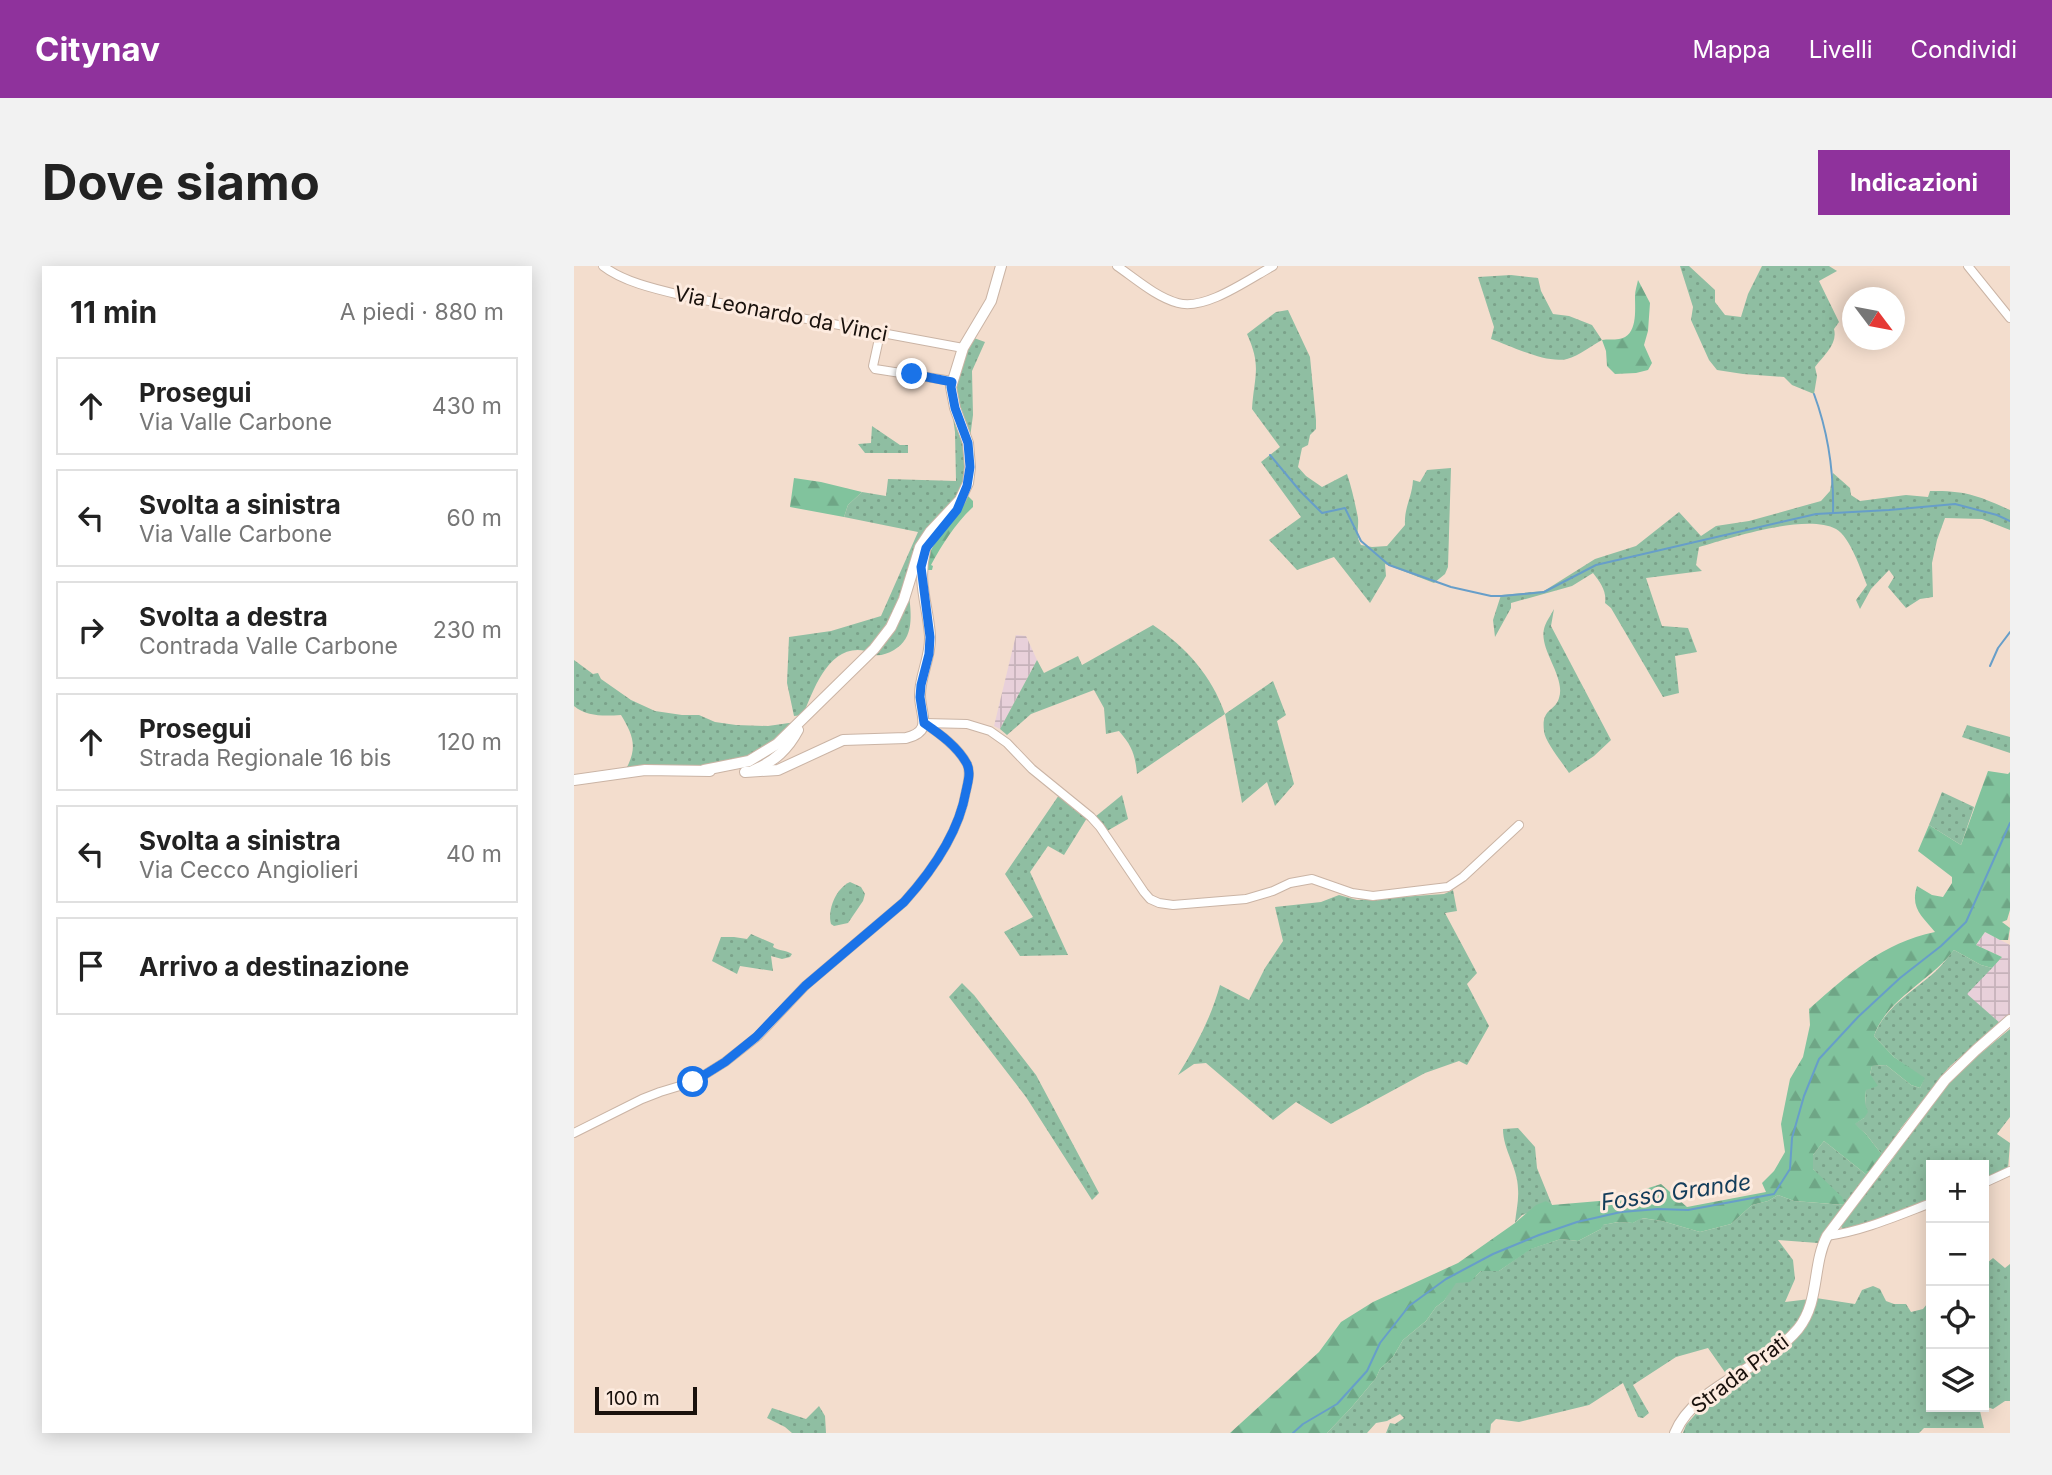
<!DOCTYPE html>
<html lang="it">
<head>
<meta charset="utf-8">
<style>
	body { margin:0; font-family:Inter,sans-serif; background:#f2f2f2; color:#222 }
	.controls { position:absolute; right:21px; bottom:21px; display:grid; overflow:hidden; border-radius:0px; box-shadow:0 4px 18px #0003 }
	.controls button { width:63px; height:63px; display:grid; place-items:center; padding:0; border:0; border-bottom:2px solid #e0e0e0; background:#fff; color:#222; font:35px sans-serif }
	.compass { position:absolute; left:1268px; top:21px; width:63px; height:63px; border-radius:50%; background:#fff; box-shadow:0 4px 18px #0003; rotate:122deg }
	.scale { position:absolute; left:21px; bottom:18px; width:102px; box-sizing:border-box; padding-left:7px; border:4px solid #19110c; border-top:0; font-size:19px; line-height:24px; white-space:nowrap; color:#19110c; -webkit-text-stroke:5px #fdebdf; paint-order:stroke }
	.stop { position:absolute; width:21px; height:21px; margin:-16px; border:5px solid #1a73e8; border-radius:50%; background:#fff }
	.stop.end { background:#1a73e8; border-color:#fff; box-shadow:0 2px 7px #0008 }
	.list { margin:0; padding:0; list-style:none }
	h2 { display:flex; justify-content:space-between; align-items:center; height:91px; margin:0; padding:0 28px; font-size:30px }
	h2 small { font-size:23px; font-weight:400; color:#767676 }
	.list li { display:grid; grid-template-columns:46px 1fr auto; gap:21px; align-items:center; box-sizing:border-box; height:98px; margin:0 14px 14px; padding:0 14px; border:2px solid #e0e0e0; border-radius:0px }
	.list b { display:block; font-size:26px; white-space:nowrap }
	.list p { margin:0; font-size:23px; white-space:nowrap; color:#767676 }
	.list em { font-size:23px; font-style:normal; color:#767676 }
	.icon { flex:none; width:38px; height:38px; fill:none; stroke:currentColor; stroke-width:2; stroke-linecap:round; stroke-linejoin:round }
	.map { position:relative; flex:none; width:1436px; height:1167px; overflow:hidden; border-radius:0px }
	header { display:flex; align-items:center; gap:42px; box-sizing:border-box; height:98px; padding:0 35px; background:#8f329c; color:#fff }
	header strong { font-size:33px }
	nav { display:flex; gap:38px; margin-inline-start:auto; font-size:24px }
	.intro { display:flex; align-items:center; justify-content:space-between; box-sizing:border-box; height:168px; padding:0 42px }
	h1 { margin:0; font-size:49px }
	.button { padding:18px 32px; border-radius:0px; background:#8f329c; color:#fff; font-size:24px; font-weight:700 }
	main { display:flex; gap:42px; padding:0 42px }
	aside { flex:1; background:#fff; border-radius:0px; box-shadow:0 4px 18px #0003 }
	.map>svg:first-child { display:block }
</style>
</head>
<body>
<header>
<strong>Citynav</strong>
<nav><a>Mappa</a><a>Livelli</a><a>Condividi</a></nav>
</header>
<div class="intro"><h1>Dove siamo</h1><a class="button">Indicazioni</a></div>
<main>
<aside>
<h2>11 min<small>A piedi · 880 m</small></h2>
<ul class="list">
<li><svg class="icon" aria-label="ahead" viewBox="0 0 24 24"><path d="M12 20V5M6 11l6-6 6 6"/></svg><div><b>Prosegui</b><p>Via Valle Carbone</p></div><em>430 m</em></li>
<li><svg class="icon" aria-label="left" viewBox="0 0 24 24"><path d="M17 20v-9H6M10 6l-5 5 5 5"/></svg><div><b>Svolta a sinistra</b><p>Via Valle Carbone</p></div><em>60 m</em></li>
<li><svg class="icon" aria-label="right" viewBox="0 0 24 24"><path d="M7 20v-9h11M14 6l5 5-5 5"/></svg><div><b>Svolta a destra</b><p>Contrada Valle Carbone</p></div><em>230 m</em></li>
<li><svg class="icon" aria-label="ahead" viewBox="0 0 24 24"><path d="M12 20V5M6 11l6-6 6 6"/></svg><div><b>Prosegui</b><p>Strada Regionale 16 bis</p></div><em>120 m</em></li>
<li><svg class="icon" aria-label="left" viewBox="0 0 24 24"><path d="M17 20v-9H6M10 6l-5 5 5 5"/></svg><div><b>Svolta a sinistra</b><p>Via Cecco Angiolieri</p></div><em>40 m</em></li>
<li><svg class="icon" aria-label="arrive" viewBox="0 0 24 24"><path d="M6 21V4h12l-3 4 3 4H6"/></svg><div><b>Arrivo a destinazione</b></div></li>
</ul>
</aside>
<div class="map">
<svg width="1436" height="1167" viewBox="0 0 1436 1167">
	<defs>
		<pattern id="industrial-grid" width="8" height="8" patternUnits="userSpaceOnUse" patternTransform="scale(1.75)"><rect width="8" height="8" fill="#e8d0da"/><path d="M0 4h8M4 0v8" fill="none" stroke="#c6b2ba"/></pattern>
		<pattern id="green-dots" width="8" height="8" patternUnits="userSpaceOnUse" patternTransform="scale(1.75)"><rect width="8" height="8" fill="#8fbea2"/><path d="M2 2h.1M6 6h.1" fill="none" stroke="#7ba28a" stroke-width="1.8" stroke-linecap="round"/></pattern>
		<pattern id="forest-firs" width="22" height="20" patternUnits="userSpaceOnUse" patternTransform="scale(1.75)"><rect width="22" height="20" fill="#81c39d"/><path d="M5 1l3.5 6h-7zM16 11l3.5 6h-7z" fill="#6fa686"/></pattern>
	</defs>
	<rect width="100%" height="100%" fill="#f3ddcd"/>
	<g fill="url(#industrial-grid)">
		<polygon points="442,369 452,370 463,394 426,463 420,460"/>
		<polygon points="1411,666 1436,679 1436,748 1426,757 1392,728 1428,691 1402,679"/>
	</g>
	<g fill="url(#green-dots)">
		<path d="M1106 0H1115L1141 24V36L1151 49 1167 51 1174 28 1188 0H1255L1263 5 1245 15 1265 56 1260 63C1264 78 1250 89 1241 101L1243 110 1240 128 1218 119 1210 111 1169 108 1143 104 1135 94 1117 54 1119 41Z"/>
		<path d="M937 9 964 12 967 25 979 48 995 50 1018 59 1028 74C1018 79 1005 90 993 93 972 98 937 80 917 73L920 61 904 11Z"/>
		<path d="M714 44 736 91 742 154V163L736 169 734 179 728 182 724 201 732 210 748 221 773 208C778 223 781 237 784 252 785 263 781 270 787 279L798 281 813 280 831 259C830 241 838 232 839 214L846 216 853 204 877 202 874 301 871 308 860 317 811 298 812 310 796 337 760 291 723 304 695 274 727 251 687 196 706 181 678 143C680 110 688 101 673 68L702 46Z"/>
		<path d="M400 72 411 76 398 105 399 149 390 218C381 238 360 250 350 269 345 278 342 289 338 299 327 331 315 360 292 385 255 377 240 423 229 449L220 450 213 417 215 371 257 365 307 350 344 266 270 251 274 239 288 226 312 230 314 213 382 215 381 166 377 138 376 112Z"/>
		<polygon points="298,160 326,179 334,179 334,187 291,187 284,178 297,177"/>
		<path d="M1259 207 1276 222 1277 229 1286 235 1332 229 1354 231 1356 225C1390 224 1406 230 1436 244V264L1408 253 1371 252 1363 274 1358 297 1359 331 1346 333 1332 342 1314 321 1320 311 1315 304 1297 323 1286 343 1282 334 1293 319C1287 304 1276 271 1262 263 1232 247 1156 272 1125 281L1122 299 1128 305 1072 312 1088 360 1114 362 1123 386 1101 390 1105 427 1089 431 1037 342 1031 337C1033 325 1026 316 1019 307L998 320 937 337V342L921 371 919 354 927 329 970 325 1021 293 1062 280 1105 246 1127 270 1142 260 1175 255 1247 235 1256 225Z"/>
		<path d="M335 328C337 348 341 372 320 384 313 388 307 390 299 389Z"/>
		<path d="M980 343 977 360 1037 474 1020 490 995 507C988 496 971 476 970 465 967 442 981 446 985 432 992 411 965 384 970 363 971 357 977 349 980 343Z"/>
		<path d="M579 359C612 381 638 410 651 448L699 415 712 449 703 455 720 518 701 540 693 516 668 537 651 448 563 508C561 488 558 480 545 465L532 468 530 442 520 424 457 448 433 469 426 463 463 394 470 407 504 390 508 399Z"/>
		<path d="M0 394 19 408 24 407 27 413 57 434 81 445 108 449H125L141 456 162 459 194 460 222 456C209 467 197 478 182 486 150 504 89 502 52 503 64 481 59 469 47 449 31 450 13 451 0 440Z"/>
		<polygon points="1393,459 1436,471 1436,487 1388,471"/>
		<polygon points="1368,526 1400,541 1387,579 1355,559"/>
		<polygon points="485,529 513,552 490,589 474,580 456,606 494,689 446,690 430,666 459,651 431,608"/>
		<polygon points="548,529 554,553 533,565 521,551"/>
		<path d="M276 616 287 621 291 628 289 635 274 657 260 660 257 658C253 644 262 622 276 616Z"/>
		<path d="M879 624 883 645 871 647 903 707 893 718 915 760 893 799 885 795 851 807 757 858 722 836 699 854 632 797 620 798 604 809C622 780 637 752 646 719L675 734 691 702 709 675 701 641 747 636 765 629 783 634 870 628Z"/>
		<path d="M177 668 200 678 199 681C205 685 212 684 218 688L216 691 208 693 197 690 199 705 166 700 163 708 138 695 147 671H160L173 673Z"/>
		<path d="M1380 684 1407 699 1418 702 1393 728 1426 757 1375 801 1327 862 1309 890 1292 868 1280 858 1290 852 1292 824 1298 800 1312 799 1337 819 1346 822 1350 813 1320 791 1300 770C1311 740 1340 725 1362 705 1368 699 1374 691 1380 684Z"/>
		<polygon points="388,717 400,729 462,809 525,927 518,934 452,831 375,731"/>
		<polygon points="1436,763 1436,851 1423,868 1436,877 1434,903 1410,914 1410,899 1357,899 1357,935 1270,964 1267,961 1271,952 1315,898 1361,832 1390,801"/>
		<path d="M944 862 961 881 963 902 978 939 948 949 941 957C942 946 945 934 944 923 944 902 929 884 929 863Z"/>
		<path d="M1250 875 1294 910 1244 977 1204 974 1219 994 1221 1013 1211 1036 1236 1033C1222 1069 1185 1090 1155 1112L1134 1082 1102 1091 1059 1119 1075 1147 1069 1152 1064 1151 1049 1117 1015 1139 945 1156 922 1153 917 1158 916 1167H812L816 1157 821 1158 830 1152 826 1148 813 1155 802 1157 793 1167H753L777 1142 802 1112 806 1103 819 1091 829 1074 852 1055 862 1041 870 1035 878 1021 882 1016 902 1010 907 1005H925L956 983 987 973 1004 975 1027 963 1028 959 1045 956 1059 957 1067 952 1088 955 1126 966 1157 958 1178 939 1194 935 1204 929 1220 935 1270 939 1239 903V889Z"/>
		<polygon points="1419,992 1431,1002 1436,998 1436,1135 1431,1135 1419,1143 1410,1140 1410,996 1413,997"/>
		<polygon points="1299,1020 1306,1023 1312,1035 1320,1038 1332,1038 1337,1046 1349,1043 1357,1033 1357,1141 1405,1141 1410,1162 1350,1162 1345,1167 1109,1167 1112,1159 1126,1143 1199,1091 1233,1059 1238,1050 1242,1032 1281,1038 1288,1024"/>
		<polygon points="245,1140 251,1150 252,1167 218,1167 211,1161 193,1152 198,1142 232,1153"/>
	</g>
	<g fill="url(#forest-firs)">
		<path d="M1064 14 1076 37 1074 65 1070 79 1078 97 1074 104 1062 107 1041 108 1033 100 1032 85 1028 74C1033 73 1040 74 1045 73 1064 70 1061 45 1061 30 1061 25 1063 19 1064 14Z"/>
		<polygon points="220,212 247,216 288,226 274,239 270,251 216,241"/>
		<path d="M393 229 399 235V241C381 258 369 277 357 299L359 300 358 304H350C358 268 382 260 393 229Z"/>
		<path d="M1414 505 1434 508 1436 506V644L1433 654 1428 656 1436 662 1434 674H1426L1411 666 1402 679 1428 691 1418 702 1407 699 1380 684C1357 715 1313 732 1300 770L1320 791 1351 812 1346 822 1337 819 1312 799 1298 800 1296 808 1304 820 1292 824 1291 838 1294 846 1290 852 1281 858 1292 868 1309 890 1294 910 1250 875 1239 889V903L1268 931 1271 939 1220 935 1204 929 1194 935 1178 939 1157 958 1126 966 1088 955 1068 952 1059 957 1044 956 1029 959 1027 963 1004 975 987 973 957 983 925 1005H907L896 1016 882 1017 870 1035 862 1041 852 1055 829 1074 819 1091 806 1103 802 1112 777 1142 753 1167H656L745 1086 767 1056 799 1036 884 997 941 957 962 939 972 935 978 939 1037 934 1087 918 1113 941 1192 926 1188 917 1200 905 1211 886 1207 858 1216 813 1229 791 1236 759 1235 743C1275 708 1308 677 1361 666 1348 650 1336 642 1343 620L1358 629 1369 631 1378 617V611L1344 585 1355 559 1387 579Z"/>
	</g>
	<g fill="none" stroke-linecap="round" stroke-linejoin="round">
		<g stroke="#679ec9" stroke-width="2">
			<path d="M1240 128C1254 166 1260 206 1259 247"/>
			<polyline points="696,189 726,225 748,247 771,242 787,275 815,299 877,321 917,330 928,330 970,326 1022,299 1242,248 1315,244 1381,238 1423,249 1436,255"/>
			<polyline points="1416,400 1424,382 1436,366"/>
			<polyline points="719,1167 729,1158 763,1138 793,1105 806,1077 835,1040 872,1013 919,988 965,969 1003,956 1047,946 1084,943 1114,944 1200,928 1216,903 1218,872 1230,830 1245,793 1284,751 1326,712 1367,680 1392,656 1436,557"/>
		</g>
		<g stroke="#cab4a5" stroke-width="10">
			<g id="street">
				<path d="M29 0C52 18 91 25 119 32L389 82"/>
				<path d="M543 0C562 13 582 31 604 37 631 45 675 13 699 0"/>
				<polyline points="1394,0 1436,52"/>
				<polyline points="306,68 299,100 301,103 378,115"/>
				<polyline points="350,457 393,458 416,465 433,477 458,503 517,551 526,561 570,626 576,633 585,637 599,639 672,633 699,625 716,617 738,613 778,627 799,630 874,621 889,611 945,559"/>
				<path d="M0 867 68 833 86 826 119 816 151 796 184 770 231 720 330 636C358 605 385 567 392 525 394 516 397 506 393 498 384 481 366 468 350 457"/>
				<polyline points="1410,917 1436,905"/>
				<path d="M1253 970C1289 965 1323 950 1357 937"/>
			</g>
		</g>
		<g stroke="#cab4a5" stroke-width="12">
			<g id="secondary">
				<polyline points="130,504 175,495 203,478 300,383 317,361 330,333 346,281 356,266 386,234 394,217 396,201 394,177 381,142 377,121 389,82 417,35 427,0"/>
				<path d="M180 504C201 495 214 483 224 464"/>
				<path d="M171 506 204 504 269 474 332 472C360 465 346 449 346 429 346 409 357 391 356 370 354 339 343 317 351 285"/>
				<polyline points="0,514 71,504 136,505"/>
				<path d="M1101 1167C1120 1120 1192 1102 1224 1063 1246 1036 1238 999 1253 970L1371 814 1402 784 1436 754"/>
			</g>
		</g>
		<use href="#street" stroke="#fff" stroke-width="8"/>
		<use href="#secondary" stroke="#fff" stroke-width="10"/>
	</g>
	<g fill="none" stroke-linecap="round" stroke-linejoin="round">
		<path stroke="#1a73e8" stroke-width="9" d="M119 816 151 796 182 771 231 720 330 636C358 605 385 566 392 525 394 516 397 506 393 498 384 481 366 468 350 457L346 431 347 419 355 388 356 371 347 301 352 282 383 244 393 220 396 201 394 177 381 142 377 121 378 116 338 108"/>
	</g>
	<g text-anchor="middle" stroke-width="6" stroke-linejoin="round" paint-order="stroke">
		<g font-size="21" fill="#19110c" stroke="#fdebdf">
			<text transform="translate(207 48) rotate(11)" y="7">Via Leonardo da Vinci</text>
			<text transform="translate(1166 1108) rotate(-37)" y="7">Strada Prati</text>
		</g>
		<g font-size="23" font-style="italic" fill="#133d5b" stroke="#fdebdf">
			<text transform="translate(1102 926) rotate(-8)" y="8">Fosso Grande</text>
		</g>
	</g>
</svg>
<div class="controls">
<button>+</button>
<button>−</button>
<button><svg class="icon" aria-label="locate" viewBox="0 0 24 24"><circle cx="12" cy="12" r="6"/><path d="M12 2v4M12 18v4M2 12h4M18 12h4"/></svg></button>
<button><svg class="icon" aria-label="layers" viewBox="0 0 24 24"><path d="M12 4l9 5-9 5-9-5zM3 14l9 5 9-5"/></svg></button>
</div>
<svg class="compass" viewBox="-18 -18 36 36"><path d="M0-13l5 13h-10z" fill="#e53935"/><path d="M0 13l5-13h-10z" fill="#767676"/></svg>
<div class="scale">100 m</div>
<div class="stop" style="left:119px;top:816px"></div>
<div class="stop end" style="left:338px;top:108px"></div>
</div>
</main>
</body>
</html>
